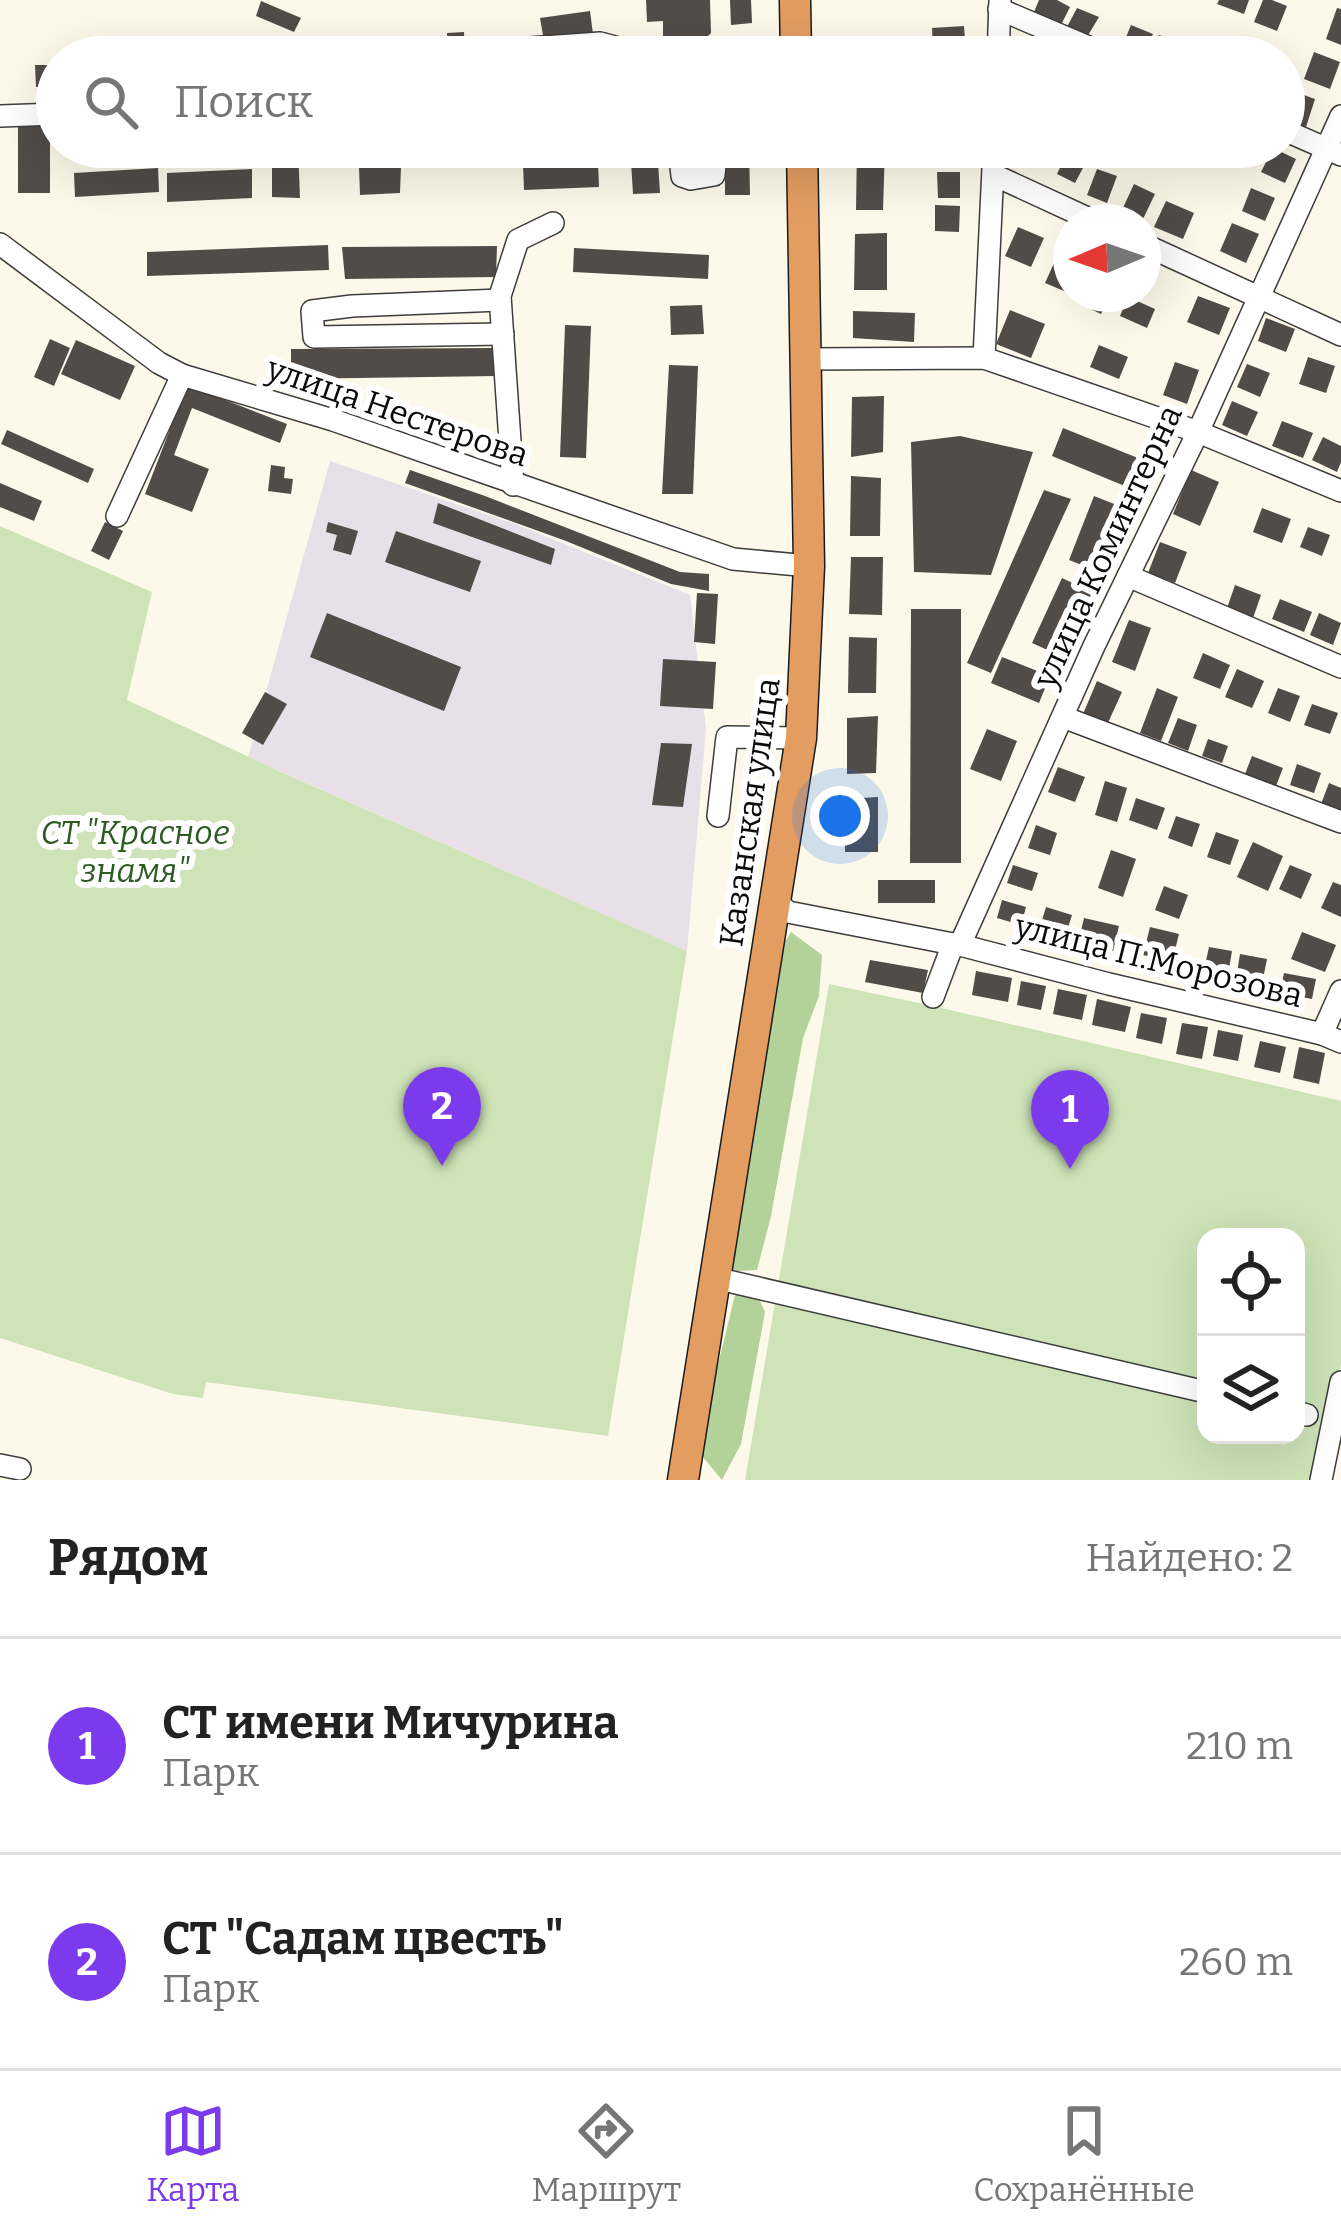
<!DOCTYPE html>
<html lang="ru">
<head>
<meta charset="utf-8">
<style>
	body { margin:0; font-family:Bitter,serif; background:#f2f2f2; color:#222 }
	.controls { position:absolute; right:36px; bottom:36px; display:grid; overflow:hidden; border-radius:24px; box-shadow:0 12px 48px #0002 }
	.controls button { width:108px; height:108px; display:grid; place-items:center; padding:0; border:0; border-bottom:3px solid #e0e0e0; background:#fff; color:#222; font:60px sans-serif }
	.compass { position:absolute; left:1053px; top:204px; width:108px; height:108px; border-radius:50%; background:#fff; box-shadow:0 12px 48px #0002; rotate:268deg }
	.you { position:absolute; left:840px; top:816px; width:42px; height:42px; margin:-30px; border:9px solid #fff; border-radius:50%; background:#1a73e8; box-shadow:0 0 0 18px #1a73e833 }
	.badge { display:grid; place-items:center; width:78px; height:78px; border-radius:50%; background:#7c3aed; color:#fff; font-size:39px; font-weight:700 }
	.pin { position:absolute; translate:-50% -99px; filter:drop-shadow(0 3px 6px #0008) }
	.pin::after { content:''; position:absolute; top:63px; width:42px; height:36px; background:inherit; clip-path:polygon(0 0,100% 0,50% 100%) }
	.list { margin:0; padding:0; list-style:none }
	h2 { display:flex; justify-content:space-between; align-items:center; height:156px; margin:0; padding:0 48px; font-size:51px }
	h2 small { font-size:39px; font-weight:400; color:#767676 }
	.list li { display:grid; grid-template-columns:78px 1fr auto; gap:36px; align-items:center; box-sizing:border-box; height:216px; padding:0 48px; border-top:3px solid #e0e0e0 }
	.list b { display:block; font-size:45px; white-space:nowrap }
	.list p { margin:0; font-size:39px; white-space:nowrap; color:#767676 }
	.list em { font-size:39px; font-style:normal; color:#767676 }
	.icon { flex:none; width:66px; height:66px; fill:none; stroke:currentColor; stroke-width:2; stroke-linecap:round; stroke-linejoin:round }
	.map { position:relative; flex:none; width:1341px; height:1480px; overflow:hidden }
	.search { position:absolute; background:#fff; box-shadow:0 12px 48px #0002; left:36px; right:36px; top:36px; height:132px; display:flex; align-items:center; gap:30px; box-sizing:border-box; padding:0 42px; border-radius:66px; color:#767676; font-size:45px }
	.sheet { height:588px; background:#fff }
	nav { display:flex; justify-content:space-around; align-items:center; box-sizing:border-box; height:168px; border-top:3px solid #e0e0e0; background:#fff; font-size:33px; color:#767676 }
	nav a { display:grid; justify-items:center; gap:6px }
	nav .on { color:#7c3aed }
	.map>svg:first-child { display:block }
</style>
</head>
<body>
<div class="map">
<svg width="1341" height="1480" viewBox="0 0 1341 1480">
	<rect width="100%" height="100%" fill="#fdf9ea"/>
	<polygon fill="#e8dfe9" points="330,461 518,525 690,595 706,729 687,951 248,757"/>
	<g fill="#cee3b8" fill-rule="evenodd">
		<polygon points="0,526 152,592 127,700 279,771 687,951 608,1436 206,1382 203,1398 173,1394 0,1338"/>
		<path d="M829 984 933 1006 1341 1101V1364L1321 1480H745ZM1206 1237H1296V1435H1206Z"/>
	</g>
	<g fill="#b3d299">
		<polygon points="791,932 822,955 819,996 803,1038 771,1216 757,1270 735,1271 727,1262 772,963"/>
		<polygon points="755,1290 765,1312 741,1444 722,1480 697,1450 736,1291"/>
	</g>
	<g fill="#524c48">
		<polygon points="646,0 710,0 711,33 705,39 663,40 663,21 647,22"/>
		<polygon points="730,0 751,0 752,23 731,25"/>
		<polygon points="1039,0 1057,0 1070,7 1061,25 1034,12"/>
		<polygon points="1219,0 1249,0 1244,14 1217,4"/>
		<polygon points="1263,0 1272,0 1287,6 1277,31 1254,22"/>
		<polygon points="261,1 301,18 294,32 256,16"/>
		<polygon points="1077,8 1099,17 1087,37 1067,27"/>
		<polygon points="1337,8 1341,9 1341,45 1326,39"/>
		<polygon points="590,11 593,34 544,41 540,18"/>
		<polygon points="1131,25 1153,34 1146,51 1124,42"/>
		<polygon points="964,26 966,52 933,53 932,28"/>
		<polygon points="464,32 465,57 448,57 447,33"/>
		<polygon points="1159,35 1178,42 1172,57 1152,54"/>
		<polygon points="1314,52 1340,62 1330,89 1304,79"/>
		<polygon points="35,65 57,65 57,86 36,87"/>
		<polygon points="1287,89 1315,99 1306,127 1284,120"/>
		<rect x="18" y="124" width="32" height="69"/>
		<polygon points="272,147 298,147 300,198 272,197"/>
		<polygon points="471,147 495,147 495,165 472,166"/>
		<polygon points="630,147 657,147 660,193 633,194"/>
		<polygon points="725,147 749,147 750,195 725,195"/>
		<polygon points="857,147 885,147 883,210 856,210"/>
		<polygon points="1011,147 1029,147 1029,167 1010,167"/>
		<polygon points="1273,148 1296,159 1285,183 1261,172"/>
		<polygon points="1066,155 1085,164 1075,183 1057,174"/>
		<polygon points="598,162 599,187 524,190 523,163"/>
		<polygon points="359,167 401,167 400,193 360,195"/>
		<polygon points="158,168 159,192 75,197 74,173"/>
		<polygon points="252,169 252,198 167,202 167,173"/>
		<polygon points="1097,169 1117,176 1107,203 1087,195"/>
		<polygon points="937,172 960,172 960,198 938,198"/>
		<polygon points="1134,184 1155,194 1142,221 1122,210"/>
		<polygon points="1251,188 1275,198 1265,221 1242,211"/>
		<polygon points="1166,201 1194,213 1183,239 1154,227"/>
		<polygon points="935,205 960,206 959,232 935,231"/>
		<polygon points="1232,223 1259,234 1246,263 1220,251"/>
		<polygon points="1018,227 1044,238 1031,267 1005,256"/>
		<polygon points="887,233 887,290 854,290 855,234"/>
		<polygon points="328,245 329,270 147,276 147,252"/>
		<polygon points="497,246 496,277 345,279 342,247"/>
		<polygon points="574,248 709,255 708,279 573,272"/>
		<polygon points="1054,263 1071,270 1071,294 1045,283"/>
		<polygon points="1084,294 1111,294 1101,314 1080,304"/>
		<polygon points="1198,296 1230,308 1219,335 1187,322"/>
		<polygon points="1128,297 1155,309 1147,328 1120,316"/>
		<polygon points="702,305 704,334 671,335 670,306"/>
		<polygon points="1010,310 1045,324 1031,358 996,344"/>
		<polygon points="853,311 915,313 914,342 853,338"/>
		<polygon points="1266,318 1295,329 1286,352 1258,341"/>
		<polygon points="565,325 591,326 586,458 560,457"/>
		<polygon points="50,339 70,348 54,386 34,377"/>
		<polygon points="76,340 135,366 120,400 61,374"/>
		<polygon points="1099,345 1128,357 1119,379 1090,367"/>
		<polygon points="498,348 497,376 291,379 291,349"/>
		<polygon points="1308,357 1335,366 1326,393 1299,384"/>
		<polygon points="1175,362 1199,370 1187,404 1163,395"/>
		<polygon points="1247,364 1270,373 1260,397 1237,387"/>
		<polygon points="669,365 698,366 693,494 662,494"/>
		<polygon points="187,385 287,424 280,443 192,408 174,455 209,469 192,512 145,494"/>
		<polygon points="884,396 883,452 851,457 852,397"/>
		<polygon points="1232,401 1258,412 1247,436 1222,425"/>
		<polygon points="1282,421 1313,433 1303,458 1272,446"/>
		<polygon points="1063,428 1143,460 1132,489 1052,456"/>
		<polygon points="7,430 94,469 88,483 1,444"/>
		<polygon points="960,436 1033,452 991,575 914,572 911,442"/>
		<polygon points="1323,437 1341,446 1341,462 1337,472 1312,460"/>
		<polygon points="271,465 285,467 284,478 293,479 291,494 268,491"/>
		<polygon points="410,470 485,496 680,572 709,574 709,591 671,584 566,541 405,483"/>
		<polygon points="1191,470 1219,482 1200,526 1173,514"/>
		<polygon points="851,476 881,478 880,536 850,536"/>
		<polygon points="0,483 42,501 34,521 0,507"/>
		<polygon points="1044,490 1071,499 991,673 967,663"/>
		<polygon points="1094,496 1127,509 1102,573 1069,560"/>
		<polygon points="438,503 555,549 551,565 433,523"/>
		<polygon points="1262,508 1291,519 1282,543 1253,532"/>
		<polygon points="105,522 123,531 109,560 91,551"/>
		<polygon points="328,522 358,531 351,555 333,550 337,535 326,532"/>
		<polygon points="1308,527 1330,535 1322,556 1300,547"/>
		<polygon points="396,531 481,561 470,592 385,562"/>
		<polygon points="1160,542 1187,552 1175,583 1148,573"/>
		<polygon points="851,557 883,557 882,615 849,614"/>
		<polygon points="1062,578 1094,593 1065,658 1032,643"/>
		<polygon points="1235,585 1261,595 1253,618 1227,608"/>
		<polygon points="697,593 718,594 715,644 694,642"/>
		<polygon points="1280,599 1312,612 1304,632 1272,619"/>
		<polygon points="911,609 961,609 961,863 910,863"/>
		<polygon points="327,613 461,667 444,711 310,657"/>
		<polygon points="1319,613 1341,623 1333,645 1310,635"/>
		<polygon points="1129,620 1151,628 1135,671 1112,662"/>
		<polygon points="849,637 877,638 876,693 848,693"/>
		<polygon points="1203,653 1230,665 1220,689 1193,678"/>
		<polygon points="1002,657 1050,676 1039,703 991,683"/>
		<polygon points="663,659 716,662 713,709 660,706"/>
		<polygon points="1237,669 1264,681 1252,708 1225,697"/>
		<polygon points="1097,681 1122,692 1107,725 1083,714"/>
		<polygon points="1157,688 1178,697 1161,741 1140,733"/>
		<polygon points="1278,688 1300,696 1290,722 1268,713"/>
		<polygon points="265,692 287,704 263,745 242,733"/>
		<polygon points="1312,704 1338,713 1330,734 1304,725"/>
		<polygon points="878,716 876,773 847,774 847,718"/>
		<polygon points="1178,718 1197,725 1188,751 1168,743"/>
		<polygon points="987,729 1017,741 1001,781 970,769"/>
		<polygon points="1208,739 1228,746 1222,763 1202,756"/>
		<polygon points="661,743 692,744 683,807 652,805"/>
		<polygon points="1252,756 1283,768 1276,786 1245,774"/>
		<polygon points="1297,764 1321,773 1314,793 1290,785"/>
		<polygon points="1058,767 1085,777 1075,802 1048,792"/>
		<polygon points="1105,781 1127,788 1117,822 1095,815"/>
		<polygon points="1329,783 1341,788 1341,811 1321,804"/>
		<polygon points="878,797 878,852 845,852 845,799"/>
		<polygon points="1136,798 1165,808 1157,830 1129,820"/>
		<polygon points="1176,816 1200,824 1192,847 1168,838"/>
		<polygon points="1036,825 1057,833 1050,855 1028,848"/>
		<polygon points="1216,832 1239,840 1230,865 1207,857"/>
		<polygon points="1253,842 1283,856 1268,891 1237,877"/>
		<polygon points="1111,850 1136,859 1123,897 1098,888"/>
		<polygon points="1013,865 1038,873 1032,891 1007,883"/>
		<polygon points="1290,865 1312,874 1301,899 1279,889"/>
		<rect x="878" y="880" width="57" height="23"/>
		<polygon points="1333,882 1341,885 1341,917 1321,908"/>
		<polygon points="1164,886 1188,895 1179,919 1155,910"/>
		<polygon points="1002,900 1026,907 1021,925 997,918"/>
		<polygon points="1046,907 1072,915 1066,934 1040,927"/>
		<polygon points="1084,918 1119,926 1113,951 1078,944"/>
		<polygon points="1150,927 1179,934 1172,962 1143,955"/>
		<polygon points="1302,932 1336,945 1325,972 1291,959"/>
		<polygon points="1209,947 1232,951 1228,975 1204,970"/>
		<polygon points="1240,954 1267,959 1262,984 1236,979"/>
		<polygon points="870,960 928,970 923,993 865,982"/>
		<polygon points="976,971 1012,978 1008,1002 972,995"/>
		<polygon points="1284,973 1316,979 1312,999 1280,993"/>
		<polygon points="1021,981 1046,986 1041,1010 1017,1005"/>
		<polygon points="1058,989 1087,995 1082,1020 1053,1014"/>
		<polygon points="1097,999 1131,1007 1125,1032 1092,1025"/>
		<polygon points="1141,1013 1167,1018 1162,1044 1136,1038"/>
		<polygon points="1182,1023 1208,1027 1202,1059 1176,1054"/>
		<polygon points="1218,1030 1243,1035 1238,1061 1213,1056"/>
		<polygon points="1260,1041 1286,1047 1280,1073 1254,1067"/>
		<polygon points="1299,1047 1325,1053 1319,1084 1293,1078"/>
	</g>
	<g fill="none" stroke-linecap="round" stroke-linejoin="round">
		<g stroke="#3d3d3d" stroke-width="24">
			<g id="minor">
				<polyline points="999,9 1112,57"/>
				<polyline points="501,57 515,49 600,43 653,57"/>
				<polyline points="998,57 1000,1"/>
				<polyline points="0,116 57,114"/>
				<polyline points="1284,130 1341,155"/>
				<polyline points="679,147 682,176 691,179 714,175 717,147"/>
				<polyline points="994,175 1096,222"/>
				<polyline points="0,244 159,363 182,375 333,420 733,559 809,566"/>
				<polyline points="1143,244 1341,335"/>
				<polyline points="500,300 352,306 312,311 314,337 503,334"/>
				<polyline points="984,358 994,147"/>
				<polyline points="806,359 984,358 1198,432 1341,491"/>
				<polyline points="513,485 500,296 518,240 553,223"/>
				<polyline points="117,516 182,375"/>
				<polyline points="1128,576 1341,667"/>
				<polyline points="1063,717 1341,822"/>
				<polyline points="718,816 727,737 801,738"/>
				<polyline points="775,900 788,912 953,944"/>
				<polyline points="960,945 1109,984 1322,1034 1341,1042"/>
				<polyline points="933,997 953,944 960,945 1094,646 1198,432 1341,116"/>
				<polyline points="1322,1034 1341,991"/>
				<polyline points="715,1278 1206,1392"/>
				<polyline points="1296,1412 1307,1415"/>
				<polyline points="0,1465 20,1469"/>
				<polyline points="1321,1480 1341,1382"/>
			</g>
		</g>
		<g stroke="#1b1b1b" stroke-width="33">
			<g id="highway">
				<polyline points="795,0 796,57"/>
				<polyline points="683,1480 801,738 809,566 802,147"/>
			</g>
		</g>
		<use href="#minor" stroke="#fff" stroke-width="21"/>
		<use href="#highway" stroke="#e49d61" stroke-width="30"/>
	</g>
	<g text-anchor="middle" stroke-width="12" stroke-linejoin="round" paint-order="stroke">
		<g font-size="33" fill="#0a0a0a" stroke="#fff">
			<text transform="translate(398 411) rotate(19)" y="12">улица Нестерова</text>
			<text transform="translate(1107 546) rotate(-65)" y="12">улица Коминтерна</text>
			<text transform="translate(749 812) rotate(-82)" y="12">Казанская улица</text>
			<text transform="translate(1159 960) rotate(14)" y="12">улица П.Морозова</text>
		</g>
		<g font-size="33" font-style="italic" fill="#2e5a23" stroke="#fff">
			<text x="135" y="844">СТ "Красное<tspan x="135" dy="38">знамя"</tspan></text>
		</g>
	</g>
</svg>
<div class="controls">
<button><svg class="icon" aria-label="locate" viewBox="0 0 24 24"><circle cx="12" cy="12" r="6"/><path d="M12 2v4M12 18v4M2 12h4M18 12h4"/></svg></button>
<button><svg class="icon" aria-label="layers" viewBox="0 0 24 24"><path d="M12 4l9 5-9 5-9-5zM3 14l9 5 9-5"/></svg></button>
</div>
<svg class="compass" viewBox="-18 -18 36 36"><path d="M0-13l5 13h-10z" fill="#e53935"/><path d="M0 13l5-13h-10z" fill="#767676"/></svg>
<div class="you"></div>
<div class="pin badge" style="left:1070px;top:1169px">1</div>
<div class="pin badge" style="left:442px;top:1166px">2</div>
<div class="search"><svg class="icon" aria-label="search" viewBox="0 0 24 24"><circle cx="10" cy="10" r="6"/><path d="M15 15l6 6"/></svg>Поиск</div>
</div>
<section class="sheet">
<h2>Рядом<small>Найдено: 2</small></h2>
<ul class="list">
<li><span class="badge">1</span><div><b>СТ имени Мичурина</b><p>Парк</p></div><em>210 m</em></li>
<li><span class="badge">2</span><div><b>СТ &quot;Садам цвесть&quot;</b><p>Парк</p></div><em>260 m</em></li>
</ul>
</section>
<nav>
<a class="on"><svg class="icon" aria-label="map" viewBox="0 0 24 24"><path d="M3 6l6-2 6 2 6-2v14l-6 2-6-2-6 2zM9 4v14M15 6v14"/></svg>Карта</a>
<a><svg class="icon" aria-label="directions" viewBox="0 0 24 24"><path d="M12 3l9 9-9 9-9-9zM9 14v-3h6M13 9l2 2-2 2"/></svg>Маршрут</a>
<a><svg class="icon" aria-label="saved" viewBox="0 0 24 24"><path d="M7 4h10v16l-5-4-5 4z"/></svg>Сохранённые</a>
</nav>
</body>
</html>
